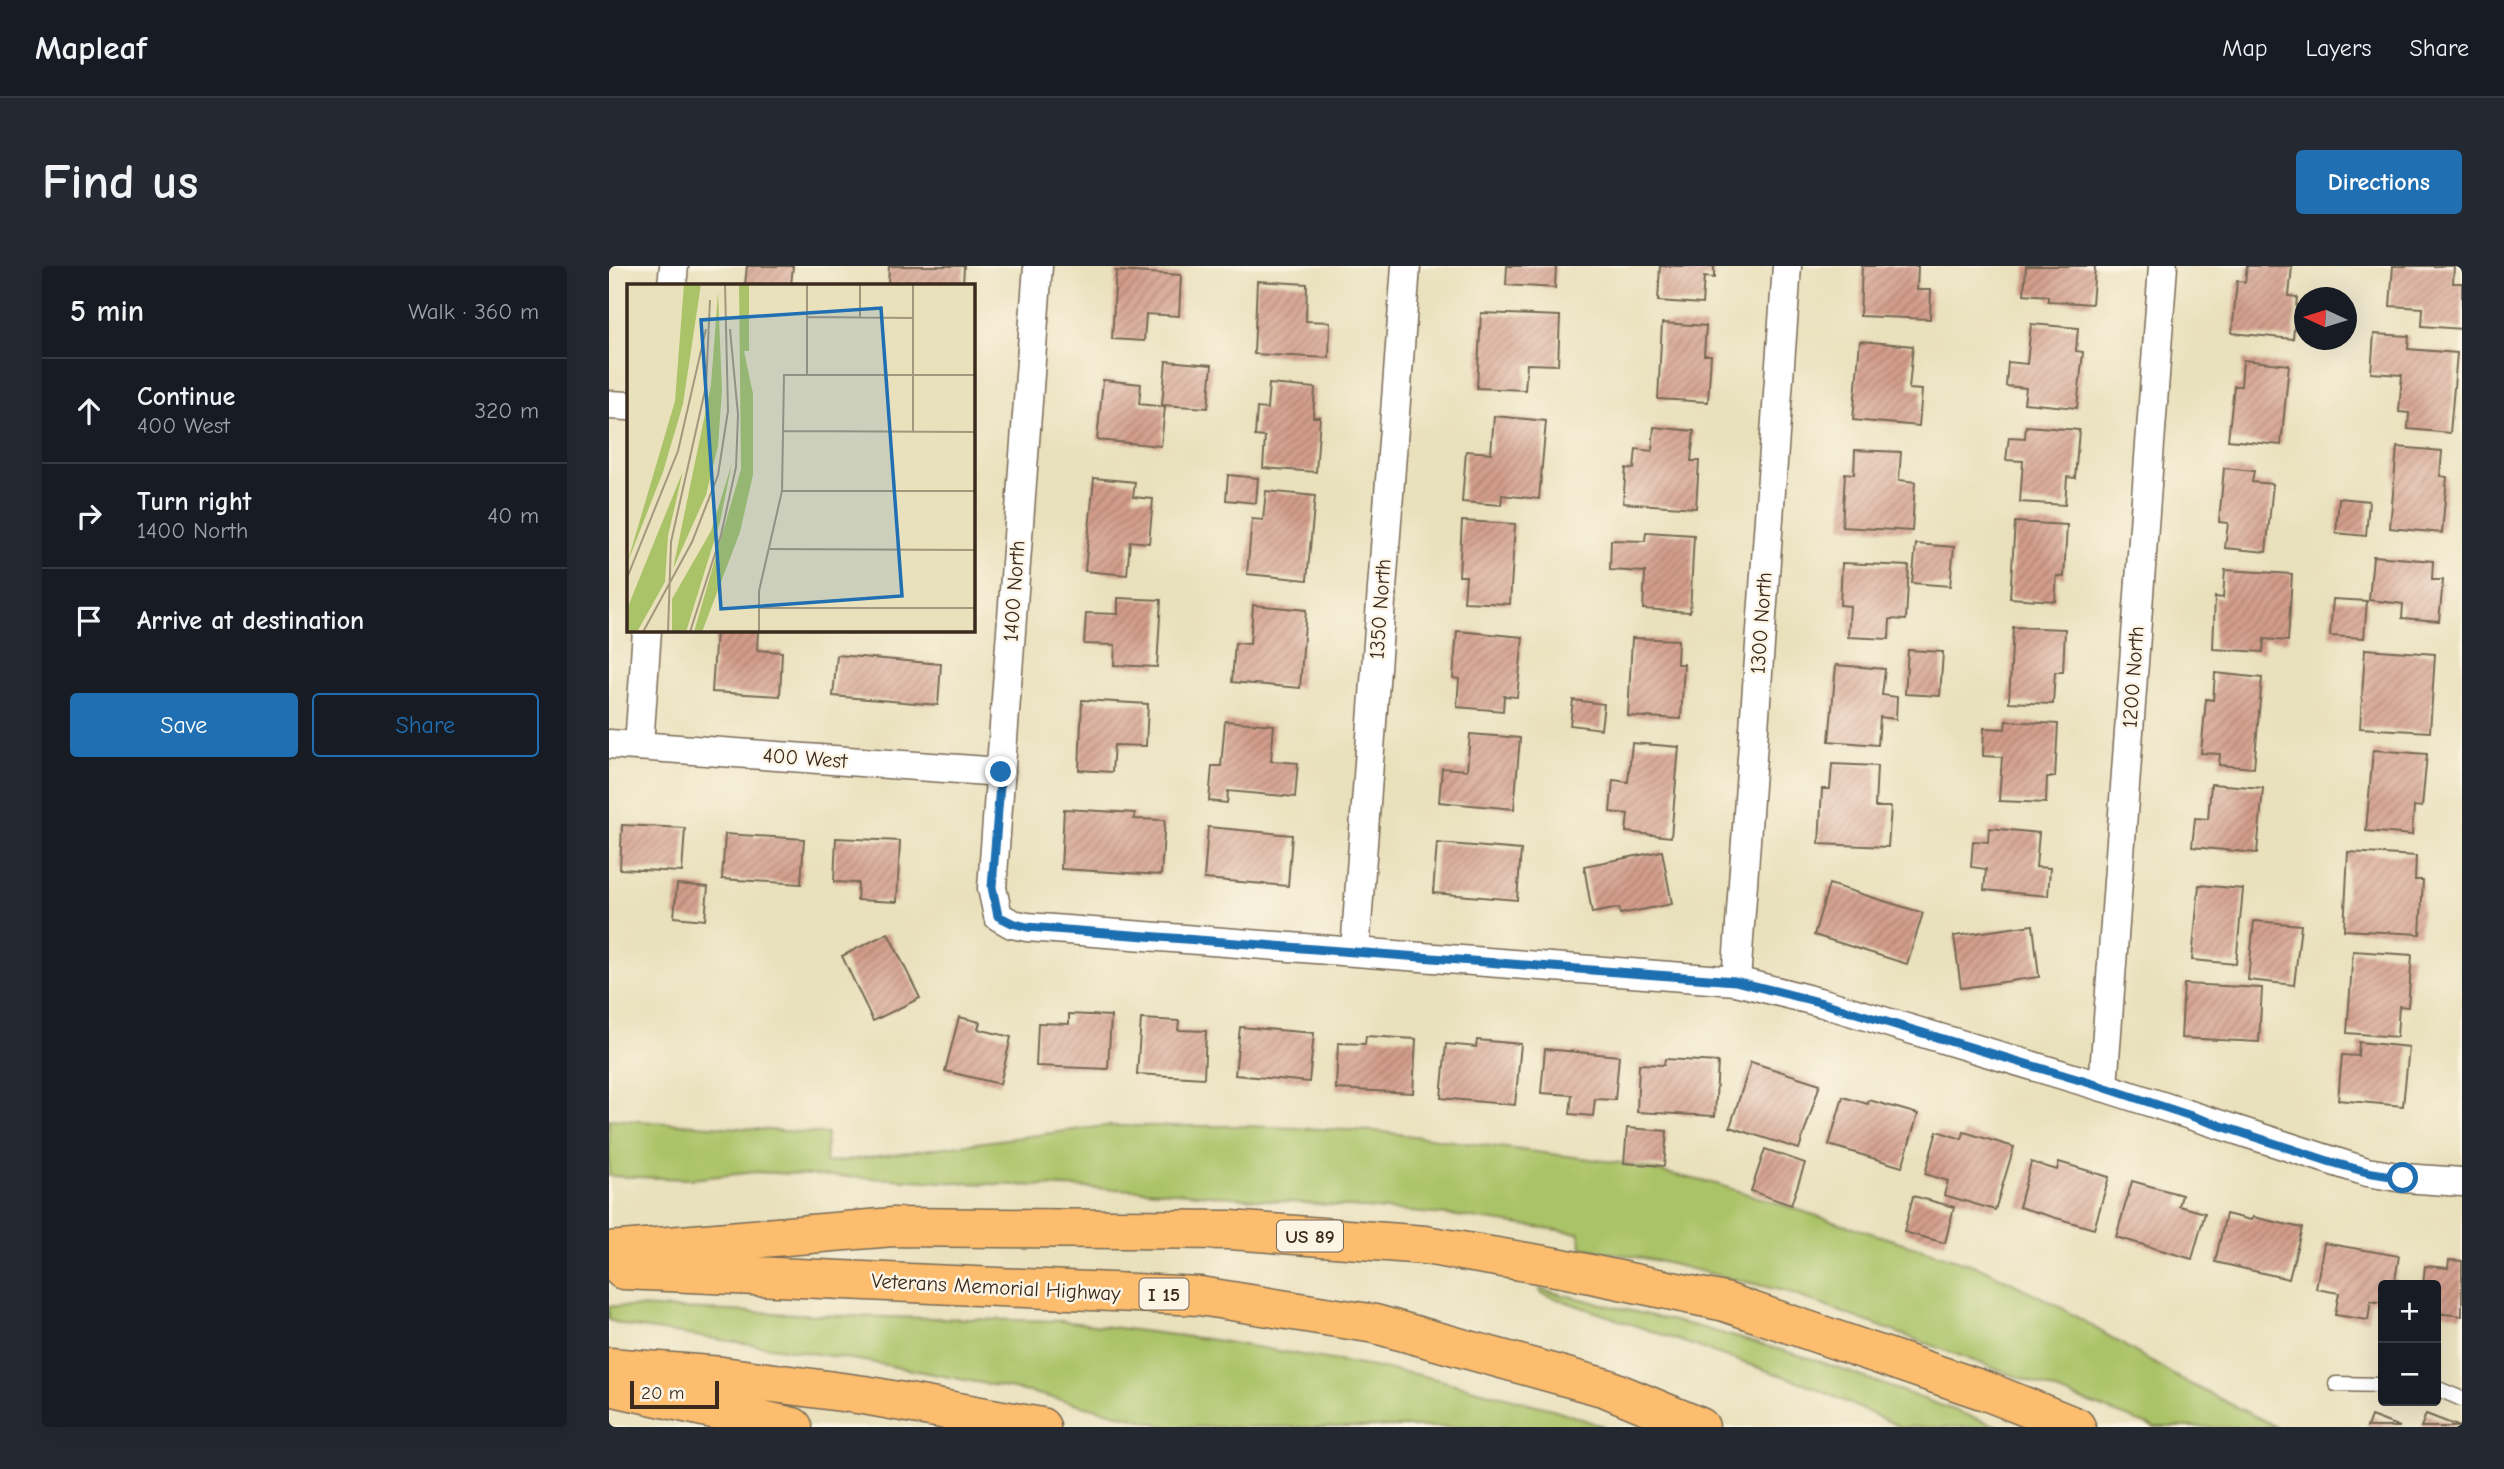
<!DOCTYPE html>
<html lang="en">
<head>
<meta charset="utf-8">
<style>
	body { margin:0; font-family:"Comic Neue",sans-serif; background:#242831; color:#f1f3f6 }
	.controls { position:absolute; right:21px; bottom:21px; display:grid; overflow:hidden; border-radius:7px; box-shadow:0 7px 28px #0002 }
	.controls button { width:63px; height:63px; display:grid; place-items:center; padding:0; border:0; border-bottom:2px solid #363941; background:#171b24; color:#f1f3f6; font:35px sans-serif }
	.compass { position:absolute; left:1685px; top:21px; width:63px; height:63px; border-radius:50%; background:#171b24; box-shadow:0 7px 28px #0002; rotate:274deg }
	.scale { position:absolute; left:21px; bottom:18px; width:89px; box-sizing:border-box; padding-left:7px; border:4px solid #3b2a1e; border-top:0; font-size:19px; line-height:24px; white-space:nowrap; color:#3b2a1e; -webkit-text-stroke:5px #fcf5e5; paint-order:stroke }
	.stop { position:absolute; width:21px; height:21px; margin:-16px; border:5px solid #1f6fb2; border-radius:50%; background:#fff }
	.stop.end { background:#1f6fb2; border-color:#fff; box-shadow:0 2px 7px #0008 }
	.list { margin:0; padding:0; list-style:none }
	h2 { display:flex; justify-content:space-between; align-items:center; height:91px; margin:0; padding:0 28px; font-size:30px }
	h2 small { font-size:23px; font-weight:400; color:#9ea1a6 }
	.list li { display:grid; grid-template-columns:46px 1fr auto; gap:21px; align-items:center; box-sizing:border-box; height:105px; padding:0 28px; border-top:2px solid #363941 }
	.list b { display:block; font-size:26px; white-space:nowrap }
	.list p { margin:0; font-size:23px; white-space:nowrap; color:#9ea1a6 }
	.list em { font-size:23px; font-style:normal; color:#9ea1a6 }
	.actions { display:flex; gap:14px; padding:21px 28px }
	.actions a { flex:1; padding:16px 0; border:2px solid #1f6fb2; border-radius:7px; text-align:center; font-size:24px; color:#1f6fb2 }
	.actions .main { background:#1f6fb2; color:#fff }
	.icon { flex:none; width:38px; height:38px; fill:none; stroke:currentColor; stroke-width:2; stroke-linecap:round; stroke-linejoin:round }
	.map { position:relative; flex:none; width:1853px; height:1161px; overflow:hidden; border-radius:7px }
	header { display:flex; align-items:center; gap:42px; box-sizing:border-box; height:98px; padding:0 35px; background:#171b24; border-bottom:2px solid #363941 }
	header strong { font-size:33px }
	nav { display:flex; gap:38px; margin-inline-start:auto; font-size:24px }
	.intro { display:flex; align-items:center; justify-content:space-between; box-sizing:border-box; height:168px; padding:0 42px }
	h1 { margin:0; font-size:49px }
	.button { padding:18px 32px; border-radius:7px; background:#1f6fb2; color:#fff; font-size:24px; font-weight:700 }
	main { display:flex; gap:42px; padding:0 42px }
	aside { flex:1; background:#171b24; border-radius:7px; box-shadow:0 7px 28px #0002 }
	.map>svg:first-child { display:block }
</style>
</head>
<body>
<header>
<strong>Mapleaf</strong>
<nav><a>Map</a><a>Layers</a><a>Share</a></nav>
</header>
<div class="intro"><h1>Find us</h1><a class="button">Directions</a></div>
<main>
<aside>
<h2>5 min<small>Walk · 360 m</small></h2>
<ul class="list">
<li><svg class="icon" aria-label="ahead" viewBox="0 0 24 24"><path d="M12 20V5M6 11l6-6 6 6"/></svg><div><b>Continue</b><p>400 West</p></div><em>320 m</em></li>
<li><svg class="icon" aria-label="right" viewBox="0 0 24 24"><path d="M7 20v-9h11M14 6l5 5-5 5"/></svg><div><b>Turn right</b><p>1400 North</p></div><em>40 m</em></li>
<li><svg class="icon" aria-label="arrive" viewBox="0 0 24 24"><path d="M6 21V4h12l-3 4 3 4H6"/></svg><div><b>Arrive at destination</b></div></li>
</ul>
<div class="actions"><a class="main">Save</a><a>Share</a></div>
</aside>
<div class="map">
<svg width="1853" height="1161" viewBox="0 0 1853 1161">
	<defs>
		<pattern id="building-hatch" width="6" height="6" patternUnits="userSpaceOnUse" patternTransform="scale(1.75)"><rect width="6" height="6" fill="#d39d8b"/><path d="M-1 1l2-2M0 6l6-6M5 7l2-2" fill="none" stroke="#ac8071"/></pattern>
	</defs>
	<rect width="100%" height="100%" fill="#fcf5e5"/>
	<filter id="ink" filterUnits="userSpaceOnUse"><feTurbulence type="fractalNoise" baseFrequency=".0143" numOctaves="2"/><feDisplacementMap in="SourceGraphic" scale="14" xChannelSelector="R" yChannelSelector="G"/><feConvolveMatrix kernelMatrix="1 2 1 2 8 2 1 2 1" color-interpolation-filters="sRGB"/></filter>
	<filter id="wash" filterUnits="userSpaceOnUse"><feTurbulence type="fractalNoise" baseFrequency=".00686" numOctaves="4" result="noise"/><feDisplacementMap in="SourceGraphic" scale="28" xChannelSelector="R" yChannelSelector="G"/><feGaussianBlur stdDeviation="1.57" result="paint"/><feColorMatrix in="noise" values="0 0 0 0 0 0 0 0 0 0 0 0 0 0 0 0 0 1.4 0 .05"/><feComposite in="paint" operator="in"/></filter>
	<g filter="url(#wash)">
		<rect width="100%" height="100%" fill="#e9e0bc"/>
		<g fill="#abc368" stroke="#737643" stroke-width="2">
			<polygon points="0,853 218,868 216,897 495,860 635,860 766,865 1012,897 1107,918 1373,1002 1446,1038 1573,1114 1668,1161 1545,1161 1175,1025 1045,994 973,982 970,967 849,950 553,925 357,917 147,906 82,913 0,910"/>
			<polygon points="930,1023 1094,1062 1207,1094 1391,1161 1292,1161 1197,1118 931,1027"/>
			<polygon points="0,1040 238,1050 453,1055 605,1074 811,1109 947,1144 996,1161 561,1161 420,1126 255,1095 19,1060 0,1054"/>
		</g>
		<g id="blocks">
			<g fill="url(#building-hatch)">
				<polygon points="138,0 184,0 182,19 136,19"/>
				<polygon points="280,0 355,0 354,19 279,19"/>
				<polygon points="898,0 947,0 946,22 897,19"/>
				<polygon points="1051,0 1105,0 1105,12 1095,11 1093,38 1049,35"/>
				<polygon points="1253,0 1309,0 1308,24 1322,24 1321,53 1251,50"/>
				<polygon points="1417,0 1486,0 1483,38 1439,35 1439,30 1415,28"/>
				<polygon points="1638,0 1683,0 1680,30 1688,31 1684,73 1623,67 1628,15 1636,16"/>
				<polygon points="1784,0 1845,0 1844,17 1853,17 1853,63 1813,60 1814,42 1781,40"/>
				<polygon points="507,5 572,9 570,50 537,48 535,75 503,73"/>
				<polygon points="648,15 698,18 697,55 721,56 720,92 645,88"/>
				<polygon points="872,47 951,50 949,99 918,98 916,124 868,122"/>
				<polygon points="1053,57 1097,60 1095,89 1102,89 1099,136 1049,133"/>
				<polygon points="1422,58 1469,62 1467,85 1474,86 1468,142 1415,137 1417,122 1397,120 1399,96 1418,98"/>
				<polygon points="1765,68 1800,70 1799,83 1848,87 1841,167 1799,163 1800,147 1790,146 1793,109 1762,107"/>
				<polygon points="1251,75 1304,80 1300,123 1313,124 1310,160 1244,154"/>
				<polygon points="1634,94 1680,99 1672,179 1619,174 1625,120 1632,120"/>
				<polygon points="557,95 603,99 599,142 553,139"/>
				<polygon points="494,114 532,118 530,138 556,141 552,180 488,174"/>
				<polygon points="660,118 706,122 704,151 711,151 707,206 654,202 656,171 646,170 648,142 658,143"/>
				<polygon points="885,150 937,155 930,233 893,229 892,239 853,236 857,185 882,187"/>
				<polygon points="1417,160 1470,164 1466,212 1458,211 1456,239 1411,236 1414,195 1397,194 1400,171 1416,172"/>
				<polygon points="1045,161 1085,165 1082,195 1090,195 1087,242 1014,237 1017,202 1025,203 1027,183 1043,185"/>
				<polygon points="1788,181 1833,185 1831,210 1838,211 1833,267 1781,262"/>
				<polygon points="1246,184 1292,186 1290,214 1306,216 1303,265 1233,261 1236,207 1245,208"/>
				<polygon points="1615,202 1645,205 1643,216 1664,218 1657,286 1616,282 1619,257 1610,256"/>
				<polygon points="619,209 649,212 647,237 617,234"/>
				<polygon points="485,212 526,216 524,231 544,233 540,277 521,275 518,309 476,305"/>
				<polygon points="657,225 706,230 698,314 638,308 643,253 654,254"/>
				<polygon points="1730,232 1760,235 1757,270 1727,267"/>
				<polygon points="853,255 906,258 901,338 855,336 857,310 850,310"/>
				<polygon points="1406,256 1458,259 1455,311 1448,310 1446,335 1401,332"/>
				<polygon points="1037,266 1085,269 1081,346 1034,343 1036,306 1001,304 1002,274 1036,275"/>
				<polygon points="1307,278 1345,281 1341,320 1303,317"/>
				<polygon points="1764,290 1824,295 1823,314 1834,314 1830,355 1793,352 1794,338 1760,334"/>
				<polygon points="1233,297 1300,300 1297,354 1281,353 1280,373 1239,371 1241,340 1231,339"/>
				<polygon points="1616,304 1683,308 1679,375 1655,373 1654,386 1604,383 1606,331 1614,332"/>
				<polygon points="509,332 552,334 548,401 505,399 506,379 475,378 477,347 509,348"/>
				<polygon points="1724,333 1758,335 1755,372 1721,370"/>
				<polygon points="644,339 697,344 691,422 623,416 626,377 641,378"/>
				<polygon points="1404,361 1456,363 1454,406 1446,406 1444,438 1400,436"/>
				<polygon points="107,364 149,364 148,384 173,386 171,430 103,426"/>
				<polygon points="848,365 914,371 908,431 895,430 894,445 848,441 850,413 844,412"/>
				<polygon points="1023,372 1069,374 1068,398 1075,398 1072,453 1019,450"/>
				<polygon points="1756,383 1826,388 1821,466 1751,462"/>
				<polygon points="1299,384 1334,386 1331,430 1296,428"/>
				<polygon points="228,389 332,398 329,439 224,430"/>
				<polygon points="1227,399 1276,403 1273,429 1288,431 1287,453 1271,451 1269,479 1220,475"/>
				<polygon points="1606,407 1653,412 1645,502 1610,499 1611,488 1592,487 1597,433 1604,434"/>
				<polygon points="473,434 539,438 537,480 505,479 503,506 470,504"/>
				<polygon points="964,434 995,438 992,463 961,459"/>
				<polygon points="616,455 665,459 662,495 689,497 686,531 619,525 618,537 600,535 603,500 612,500"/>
				<polygon points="1397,455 1449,458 1446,511 1438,511 1437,537 1390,535 1393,491 1374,490 1375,462 1396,463"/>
				<polygon points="861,468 911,472 905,543 830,536 833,502 858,504"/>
				<polygon points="1023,477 1070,481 1062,571 1017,566 1019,548 1001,546 1004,514 1019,516"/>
				<polygon points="1764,484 1818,488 1813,541 1805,540 1803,569 1757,565"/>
				<polygon points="1223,498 1268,500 1266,541 1282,541 1279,581 1210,578 1213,523 1221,523"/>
				<polygon points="1602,518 1654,522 1648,587 1583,581 1586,552 1599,553"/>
				<polygon points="455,543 526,547 525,553 556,554 552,609 452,603"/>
				<polygon points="13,559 76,562 73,606 11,603"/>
				<polygon points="599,561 683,569 679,620 595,613"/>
				<polygon points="1380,562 1430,567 1427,601 1441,602 1439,630 1375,624 1377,603 1362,601 1364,575 1379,576"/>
				<polygon points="116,568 195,573 192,618 113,613"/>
				<polygon points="227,572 291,575 288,636 248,634 249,617 225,616"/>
				<polygon points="828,577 912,584 908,634 824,627"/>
				<polygon points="1053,585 1063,638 1011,648 1010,642 983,647 975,600"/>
				<polygon points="1739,586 1807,590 1806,614 1814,614 1811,668 1735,664"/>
				<polygon points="68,618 99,621 96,654 65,651"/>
				<polygon points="1220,618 1314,647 1298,698 1205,669"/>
				<polygon points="1590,619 1634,623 1627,698 1583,694"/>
				<polygon points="1645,655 1692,659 1685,719 1639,714"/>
				<polygon points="1424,659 1430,711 1352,722 1345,670"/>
				<polygon points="279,667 311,732 264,755 233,690"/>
				<polygon points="1744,685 1803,689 1799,741 1790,740 1788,771 1738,767"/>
				<polygon points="1575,718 1653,722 1650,776 1572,772"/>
				<polygon points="460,748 502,750 499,803 427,800 429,757 460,758"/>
				<polygon points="350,751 371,756 369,763 402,771 391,818 336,805"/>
				<polygon points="532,753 570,755 569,764 597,765 595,812 528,808"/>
				<polygon points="631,761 705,767 700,816 626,809"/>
				<polygon points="757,770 807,773 804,827 727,823 729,777 756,778"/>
				<polygon points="868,774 912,778 906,839 832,832 837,778 867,781"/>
				<polygon points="1750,776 1800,781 1794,840 1729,834 1733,789 1749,790"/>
				<polygon points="936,783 1010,790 1006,834 986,833 984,850 961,848 963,829 932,827"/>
				<polygon points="1056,793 1109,796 1106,850 1028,846 1030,798 1055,799"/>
				<polygon points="1142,796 1211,818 1190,883 1121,861"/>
				<polygon points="1234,831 1259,838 1260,834 1309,848 1293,901 1220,879"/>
				<polygon points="1018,862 1058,865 1055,900 1015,897"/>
				<polygon points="1328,865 1353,873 1355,866 1405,881 1386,944 1335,929 1339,915 1316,908"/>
				<polygon points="1156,883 1196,897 1182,939 1142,925"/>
				<polygon points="1422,896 1448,904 1450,896 1500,911 1485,963 1410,941"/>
				<polygon points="1523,915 1573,929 1570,940 1596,947 1583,993 1507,971"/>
				<polygon points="1304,930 1345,941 1336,977 1295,966"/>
				<polygon points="1617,948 1642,954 1644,951 1693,962 1680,1013 1606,996"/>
				<polygon points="1715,977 1790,990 1786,1014 1798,1016 1797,1019 1774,1019 1774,1037 1762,1035 1759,1054 1726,1049 1730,1027 1707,1023"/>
				<polygon points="1840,994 1853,995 1853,1050 1827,1047 1827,1019 1814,1019 1816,1000 1839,1002"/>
				<polygon points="1817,1148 1851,1161 1812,1161"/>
				<polygon points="1762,1150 1791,1161 1758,1161"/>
			</g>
		</g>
	</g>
	<g filter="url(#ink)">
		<use href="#blocks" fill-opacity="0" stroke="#786a55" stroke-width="2"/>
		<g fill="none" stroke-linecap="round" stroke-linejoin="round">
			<g stroke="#786a55" stroke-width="17">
				<g id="service">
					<polyline points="1727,1118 1774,1119"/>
					<polyline points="1827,1122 1853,1133"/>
				</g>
			</g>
			<g stroke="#786a55" stroke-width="31">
				<g id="minor">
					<polyline points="429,0 383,622 389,650 403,658 418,661 1127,715 1214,737 1494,821 1758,906 1794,912 1853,916"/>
					<polyline points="63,19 65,0"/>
					<polyline points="0,139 19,140"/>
					<polyline points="0,478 392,506"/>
					<polyline points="30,480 38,364"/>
					<polyline points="746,685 797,0"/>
					<polyline points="1127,715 1178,0"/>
					<polyline points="1494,821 1554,0"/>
				</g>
			</g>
			<g stroke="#786a55" stroke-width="41">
				<g id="motorway">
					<polyline points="0,985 284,961 622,964 816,979 953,1002 1116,1036 1382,1127 1467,1161"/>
					<polyline points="14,1004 591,1030 766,1058 997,1122 1091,1161"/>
					<polyline points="0,1101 113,1110 255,1129 432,1161"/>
					<polyline points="9,1122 184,1161"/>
				</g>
			</g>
			<use href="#service" stroke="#fff" stroke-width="14"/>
			<use href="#minor" stroke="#fff" stroke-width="28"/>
			<use href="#motorway" stroke="#fcbd6e" stroke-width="38"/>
		</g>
	</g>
	<g fill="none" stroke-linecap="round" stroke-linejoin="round" filter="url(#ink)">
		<polyline stroke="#1f6fb2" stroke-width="9" points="392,506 383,621 389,650 403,657 418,661 1126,715 1214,737 1494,821 1722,896 1758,906 1794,912"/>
	</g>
	<g text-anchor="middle" stroke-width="5" stroke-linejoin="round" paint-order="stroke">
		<g fill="#fcf5e5" stroke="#75675a" stroke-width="2">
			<rect x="668" y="954.5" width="66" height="31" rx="5"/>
			<rect x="530.5" y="1012.5" width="49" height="31" rx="5"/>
		</g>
		<g font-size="19" font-weight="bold" fill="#3b2a1e">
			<text x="701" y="977">US 89</text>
			<text x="555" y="1035">I 15</text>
		</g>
		<g font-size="21" fill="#3b2a1e" stroke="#fcf5e5">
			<text transform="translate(405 325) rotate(-86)" y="7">1400 North</text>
			<text transform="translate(771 343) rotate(-86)" y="7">1350 North</text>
			<text transform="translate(1152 357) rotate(-86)" y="7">1300 North</text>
			<text transform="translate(1524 411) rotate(-86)" y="7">1200 North</text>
			<text transform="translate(196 492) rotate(4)" y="7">400 West</text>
			<text transform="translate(387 1021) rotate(3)" y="7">Veterans Memorial Highway</text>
		</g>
	</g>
	<g transform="translate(18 18)">
		<rect width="348" height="348" fill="#e9e0bc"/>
		<path d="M57 0H74L56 120 36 188 0 280 48 117ZM112 0H122V67H117L126 110V191L113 248 75 348H67L114 185ZM91 8 95 106 91 162 79 211 46 285 84 101ZM105 179 93 238 59 348H45V315L84 247ZM56 187 41 252 38 298 10 348H0V325Z" fill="#abc368"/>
		<path fill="none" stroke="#a3977d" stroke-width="2" d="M180 0V90M180 33 286 34M233 34V0M156 147 349 148M286 148V0M348 148V348M155 207H348M143 265 348 266M0 294 51 167 79 45M132 324H348M16 348 65 258 91 191 101 127 98 0M41 348 44 258 79 102 83 16M63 348 94 251 109 183 111 131 103 45M132 348V307L155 207 157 91H349"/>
		<path fill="#1f6fb2" fill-opacity="0.15" stroke="#1f6fb2" stroke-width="3.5" d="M254 24 275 312 94 325 74 36Z"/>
		<rect width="348" height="348" fill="none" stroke="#3b2a1e" stroke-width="3.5"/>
	</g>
</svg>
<div class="controls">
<button>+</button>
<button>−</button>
</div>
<svg class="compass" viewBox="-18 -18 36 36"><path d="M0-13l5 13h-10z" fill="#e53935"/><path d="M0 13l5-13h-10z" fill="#9ea1a6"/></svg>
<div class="scale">20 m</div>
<div class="stop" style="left:1794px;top:912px"></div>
<div class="stop end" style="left:392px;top:506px"></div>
</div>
</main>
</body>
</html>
